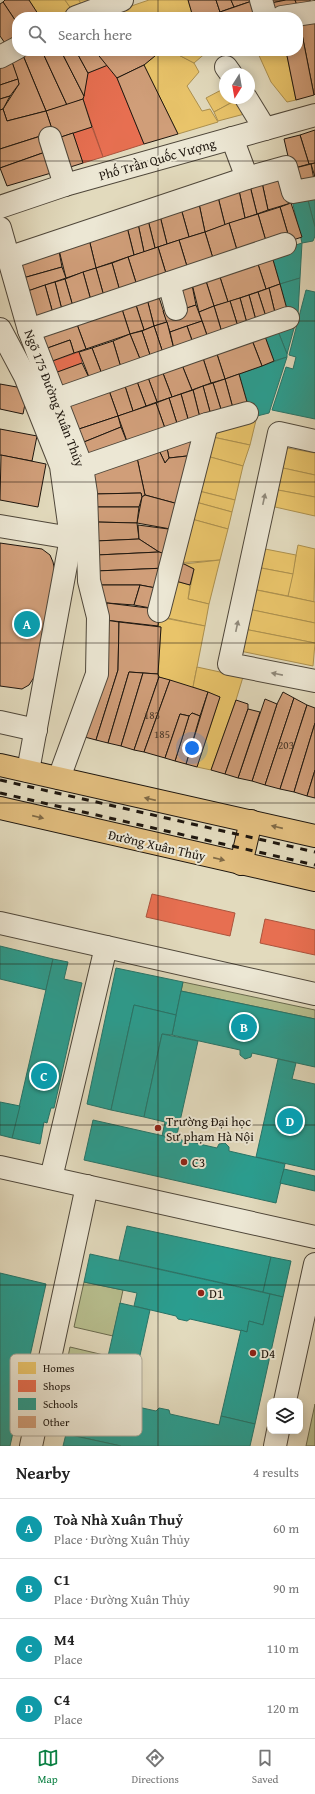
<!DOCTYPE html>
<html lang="en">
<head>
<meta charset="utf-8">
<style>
	body { margin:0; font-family:"Gentium Book Plus",serif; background:#f6f6f6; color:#222 }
	.controls { position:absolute; right:12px; bottom:12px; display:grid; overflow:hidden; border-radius:8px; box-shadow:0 2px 10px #0003 }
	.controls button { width:36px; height:36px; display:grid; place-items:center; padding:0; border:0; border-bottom:1px solid #e0e0e0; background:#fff; color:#222; font:20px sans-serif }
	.compass { position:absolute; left:219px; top:68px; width:36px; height:36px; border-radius:50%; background:#fff; box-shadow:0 2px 10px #0003; rotate:191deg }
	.you { position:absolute; left:192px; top:748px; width:14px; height:14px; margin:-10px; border:3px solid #fff; border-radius:50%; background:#1a73e8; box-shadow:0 0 0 6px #1a73e833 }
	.badge { display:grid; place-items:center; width:26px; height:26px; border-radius:50%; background:#0b8043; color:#fff; font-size:13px; font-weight:700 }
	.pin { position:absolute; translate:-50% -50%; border:2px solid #fff; box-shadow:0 1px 4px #0006 }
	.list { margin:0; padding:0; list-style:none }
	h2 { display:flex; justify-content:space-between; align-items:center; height:52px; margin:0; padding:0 16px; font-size:17px }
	h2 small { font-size:13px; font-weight:400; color:#767676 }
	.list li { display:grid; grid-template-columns:26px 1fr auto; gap:12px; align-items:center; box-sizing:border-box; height:60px; padding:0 16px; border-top:1px solid #e0e0e0 }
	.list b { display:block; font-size:15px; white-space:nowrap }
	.list p { margin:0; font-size:13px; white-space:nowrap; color:#767676 }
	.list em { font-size:13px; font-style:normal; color:#767676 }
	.icon { flex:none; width:22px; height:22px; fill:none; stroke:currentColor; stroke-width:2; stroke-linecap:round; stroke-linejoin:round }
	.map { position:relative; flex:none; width:315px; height:1446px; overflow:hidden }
	.search { position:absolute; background:#fff; box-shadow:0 2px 10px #0003; left:12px; right:12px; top:12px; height:44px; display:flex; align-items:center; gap:10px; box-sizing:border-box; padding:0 14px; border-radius:16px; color:#767676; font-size:15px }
	.sheet { height:292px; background:#fff }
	nav { display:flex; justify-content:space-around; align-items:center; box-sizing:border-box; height:56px; border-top:1px solid #e0e0e0; background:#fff; font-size:11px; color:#767676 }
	nav a { display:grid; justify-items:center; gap:2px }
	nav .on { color:#0b8043 }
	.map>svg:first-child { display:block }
</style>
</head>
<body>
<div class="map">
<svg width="315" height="1446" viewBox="0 0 315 1446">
	<rect width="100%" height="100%" fill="#e2dabd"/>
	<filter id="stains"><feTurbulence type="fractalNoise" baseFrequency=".005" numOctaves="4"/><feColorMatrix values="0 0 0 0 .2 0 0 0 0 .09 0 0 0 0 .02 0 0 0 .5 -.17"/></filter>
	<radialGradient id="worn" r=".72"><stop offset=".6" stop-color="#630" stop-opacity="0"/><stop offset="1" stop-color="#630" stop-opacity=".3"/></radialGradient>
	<g fill="#b7be8e" stroke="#6a6a4e">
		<polygon points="183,982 315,1010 315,1019 181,991"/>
		<polygon points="84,1282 123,1290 113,1336 74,1327"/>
		<polygon points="70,1347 108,1356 100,1390 63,1381"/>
		<polygon points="315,1404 315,1446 306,1446"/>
	</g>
	<g fill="#e9c46a" stroke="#ac904e">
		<polygon points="29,0 65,0 72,10 58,17 40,17"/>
		<polygon points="65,0 79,0 82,6 72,10"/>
		<polygon points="79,0 93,0 82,6"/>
		<polygon points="149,0 188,0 193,17 99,17"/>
		<polygon points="161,51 171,51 194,63 199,72 187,86 202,111 210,109 218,122 178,134 144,65"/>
		<polygon points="171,51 208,51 194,63"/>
		<polygon points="257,51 286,51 296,100 287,102 271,82"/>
		<polygon points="225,88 225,98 240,98 214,112 206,98"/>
		<polygon points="240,98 252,112 218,121 214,112"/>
		<polygon points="257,416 250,445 208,436"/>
		<polygon points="208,436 250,445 243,466 203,455"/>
		<polygon points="287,448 315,453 315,475 283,468"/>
		<polygon points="203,455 243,466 235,500 195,490"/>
		<polygon points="283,468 315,475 315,497 278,490"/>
		<polygon points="195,490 235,500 232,512 192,501"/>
		<polygon points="278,490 315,497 315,516 275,507"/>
		<polygon points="192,501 232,512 228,529 188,518"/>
		<polygon points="188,518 228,529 220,560 176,563"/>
		<polygon points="298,545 315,549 314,602 288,596"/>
		<polygon points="260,548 296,555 293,574 256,567"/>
		<polygon points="220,560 209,604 188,599 194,569 184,564"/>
		<polygon points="256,567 293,574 288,596 252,589"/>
		<polygon points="172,580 190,585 188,599 209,604 205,626 163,617"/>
		<polygon points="252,589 315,602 315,623 248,609"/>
		<polygon points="248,609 315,623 315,643 244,629"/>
		<polygon points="159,617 205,626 197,667 193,687 191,688 159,677 158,674 161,627 158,626"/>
		<polygon points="244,629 315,643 313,666 240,651"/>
		<polygon points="197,667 243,677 236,700 211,770 197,767 220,697 193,687"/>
	</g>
	<g fill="#e76f51" stroke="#ab543d">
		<polygon points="108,65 117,78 144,144 103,157 83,99 88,73"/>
		<polygon points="92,127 103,157 83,163 73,133"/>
		<polygon points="79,352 82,363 52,374 47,363"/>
		<polygon points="152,894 235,913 230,936 146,917"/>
		<polygon points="265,919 315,930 315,955 260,943"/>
	</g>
	<g fill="#2a9d8f" stroke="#267468">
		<polygon points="315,191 315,227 306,193"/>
		<polygon points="306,193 315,227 315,236 313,241 302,243 291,196"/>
		<polygon points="302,243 300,278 280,284 271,253"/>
		<polygon points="300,278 298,314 288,313 280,284"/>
		<polygon points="306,290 315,292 315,419 272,410 286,367 293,369 296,357 289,355"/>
		<polygon points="296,321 287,354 276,326"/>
		<polygon points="276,326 287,354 287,357 274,361 263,331"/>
		<polygon points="287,357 269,413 257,416 251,415 239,374"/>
		<polygon points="0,946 53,959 46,990 0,979"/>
		<polygon points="53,959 68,962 64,979 82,983 54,1108 51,1108 47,1123 44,1122 40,1144 12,1138"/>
		<polygon points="116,968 183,982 176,1015 134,1005 111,1110 87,1104"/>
		<polygon points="181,991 315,1019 315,1067 252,1053 251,1057 245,1059 240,1055 240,1050 172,1035"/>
		<polygon points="134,1005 176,1015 172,1035 162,1034 144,1117 111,1110"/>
		<polygon points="162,1034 198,1041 176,1139 162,1136 165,1122 144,1117"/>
		<polygon points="278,1059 296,1063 292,1079 315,1084 315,1170 256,1157"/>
		<polygon points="0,1102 20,1106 12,1138 0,1135"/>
		<polygon points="93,1120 217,1148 219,1144 225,1143 229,1147 229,1151 285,1164 276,1203 84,1160"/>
		<polygon points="284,1169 315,1176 315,1191 280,1183"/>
		<polygon points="127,1226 271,1257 263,1292 119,1260"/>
		<polygon points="90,1254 270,1294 263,1325 249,1321 247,1332 190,1319 187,1321 178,1319 176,1316 134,1306 137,1293 84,1282"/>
		<polygon points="271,1257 291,1261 283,1297 263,1292"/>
		<polygon points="0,1273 46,1284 10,1446 0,1446"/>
		<polygon points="270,1294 283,1297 255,1424 221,1416 241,1330 247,1332 249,1321 263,1325"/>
		<polygon points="120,1303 150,1310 131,1396 116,1393 117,1386 102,1383"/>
		<polygon points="63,1381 131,1396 129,1405 156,1411 159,1408 169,1410 170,1414 219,1425 221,1416 255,1424 250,1446 121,1446 52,1431"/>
		<polygon points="66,1434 121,1446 63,1446"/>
	</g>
	<g fill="#d09e79" stroke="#1e160e">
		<polygon points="5,0 29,0 40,17 17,17 17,23 3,2"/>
		<polygon points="188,0 216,0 220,12 212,17 193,17"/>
		<polygon points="216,0 231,0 234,7 220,12"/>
		<polygon points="231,0 251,0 252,1 234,7"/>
		<polygon points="265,0 286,0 266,4"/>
		<polygon points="286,0 295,0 299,10 271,15 266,4"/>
		<polygon points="295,0 310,0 312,8 299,10"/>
		<polygon points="252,1 255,15 250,17 212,17 220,12"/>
		<polygon points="3,2 17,23 17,40 7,46 0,36 0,4"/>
		<polygon points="315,22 315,94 314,95 300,24"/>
		<polygon points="298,24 300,24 314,95 296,100 286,51 298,51"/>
		<polygon points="25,51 42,51 67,105 46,111 22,53"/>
		<polygon points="42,51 61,51 84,96 83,99 67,105"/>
		<polygon points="61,51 76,51 88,73 84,96"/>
		<polygon points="76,51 95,51 108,65 88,73"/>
		<polygon points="95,51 161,51 144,65 117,78"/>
		<polygon points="22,53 46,111 7,121 3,109 19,84 11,59"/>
		<polygon points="11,59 18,79 0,85 0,66"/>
		<polygon points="144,65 178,134 144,144 117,78"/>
		<polygon points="18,79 19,84 10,96 0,99 0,85"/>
		<polygon points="10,96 3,109 0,110 0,99"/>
		<polygon points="83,99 92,127 55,139 46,111"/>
		<polygon points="3,109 7,121 46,111 53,132 0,149 0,110"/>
		<polygon points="315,130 315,163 309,164 300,135"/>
		<polygon points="73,133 83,163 64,169 55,139"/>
		<polygon points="47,134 51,150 0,168 0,149"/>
		<polygon points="300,135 309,164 291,169 284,139"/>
		<polygon points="51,150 58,171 7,186 0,168"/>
		<polygon points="315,163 315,177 311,164"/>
		<polygon points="311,164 315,185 296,189 291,169"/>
		<polygon points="283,171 291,196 291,203 268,210 261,178"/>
		<polygon points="261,178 268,210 257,214 249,182"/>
		<polygon points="249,182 257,214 245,218 238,186"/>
		<polygon points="238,186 245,218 225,225 217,193"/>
		<polygon points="217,193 225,225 205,232 198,199"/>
		<polygon points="198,199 205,232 189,237 180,205"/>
		<polygon points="291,203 302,237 290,241 280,207"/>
		<polygon points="180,205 189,237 167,244 159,212"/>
		<polygon points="280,207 290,241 268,248 258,214"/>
		<polygon points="159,212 167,244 155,248 147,216"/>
		<polygon points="258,214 268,248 239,257 229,223"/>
		<polygon points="147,216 155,248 144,252 137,219"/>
		<polygon points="137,219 144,252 134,255 126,223"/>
		<polygon points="126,223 134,255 96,268 88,235"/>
		<polygon points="229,223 239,257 215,265 205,232"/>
		<polygon points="205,232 215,265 189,273 179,240"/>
		<polygon points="88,235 96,268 66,278 58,246"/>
		<polygon points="179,240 189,273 168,280 158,247"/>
		<polygon points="58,246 62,267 23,278 18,259"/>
		<polygon points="158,247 168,280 138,289 128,257"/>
		<polygon points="271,253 280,284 266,289 256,258"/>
		<polygon points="128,257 138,289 121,295 112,263"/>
		<polygon points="256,258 266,289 228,302 218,271"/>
		<polygon points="112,263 121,295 105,300 96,268"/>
		<polygon points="62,267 66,278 25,292 23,278"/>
		<polygon points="96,268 105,300 92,304 83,272"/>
		<polygon points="218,271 228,302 214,306 204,275"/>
		<polygon points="83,272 92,304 74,310 65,279"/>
		<polygon points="204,275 214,306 199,312 191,280"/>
		<polygon points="65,279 74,310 63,314 55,282"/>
		<polygon points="191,280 196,305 179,311 172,286"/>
		<polygon points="55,282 63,314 54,317 45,285"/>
		<polygon points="280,284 288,313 276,317 269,288"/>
		<polygon points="45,285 54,317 35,323 25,292"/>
		<polygon points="269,288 276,317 267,320 258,292"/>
		<polygon points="157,291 167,322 154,326 146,295"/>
		<polygon points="258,292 267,320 257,324 249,295"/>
		<polygon points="146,295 154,326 144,330 134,299"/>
		<polygon points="249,295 257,324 248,327 240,298"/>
		<polygon points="240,298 248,327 239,330 230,301"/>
		<polygon points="134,299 144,330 130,334 120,303"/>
		<polygon points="230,301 239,330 223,336 214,306"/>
		<polygon points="120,303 130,334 86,349 75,319"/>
		<polygon points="196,305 202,321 170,332 163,311 173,308 174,312"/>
		<polygon points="214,306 223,336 209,341 199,312"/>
		<polygon points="75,319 86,349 74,353 70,340 42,350 35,332"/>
		<polygon points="202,321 209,341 194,346 187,326"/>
		<polygon points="167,322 175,353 164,356 154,326"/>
		<polygon points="154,326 164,356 152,361 142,331"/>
		<polygon points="187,326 194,346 175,353 170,332"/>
		<polygon points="142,331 152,361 142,364 130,334"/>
		<polygon points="263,331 274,361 262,366 250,335"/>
		<polygon points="130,334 142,364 122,371 113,341"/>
		<polygon points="250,335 262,366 225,379 215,348"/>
		<polygon points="70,340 74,353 47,363 42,350"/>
		<polygon points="113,341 122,371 103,377 92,348"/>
		<polygon points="92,348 103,377 91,382 79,352"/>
		<polygon points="215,348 225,379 211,383 201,352"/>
		<polygon points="201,352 211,383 192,390 180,360"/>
		<polygon points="180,360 192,390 172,397 161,368"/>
		<polygon points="82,363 91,382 61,392 52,374"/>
		<polygon points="161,368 172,397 157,402 146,372"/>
		<polygon points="146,372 157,402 146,406 135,376"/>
		<polygon points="239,374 249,409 234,412 225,379"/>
		<polygon points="135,376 146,406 133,411 123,380"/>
		<polygon points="225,379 234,412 223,416 213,383"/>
		<polygon points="123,380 133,411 118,416 107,385"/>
		<polygon points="213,383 223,416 212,419 203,386"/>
		<polygon points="0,384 28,389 23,414 0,409"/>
		<polygon points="107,385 118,416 79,429 66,400"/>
		<polygon points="203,386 212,419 201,422 193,390"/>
		<polygon points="193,390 201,422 190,426 181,394"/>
		<polygon points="181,394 190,426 179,430 169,398"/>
		<polygon points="169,398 179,430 167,434 156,403"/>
		<polygon points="156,403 167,434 129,447 118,416"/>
		<polygon points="118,416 121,427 84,442 79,429"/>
		<polygon points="121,427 129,447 91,460 84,442"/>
		<polygon points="0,429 37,436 32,461 0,455"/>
		<polygon points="201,432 196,455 169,458 166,443"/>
		<polygon points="166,443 169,458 165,463 157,446"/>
		<polygon points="157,446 165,463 169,458 196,455 182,505 145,495 136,453"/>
		<polygon points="136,453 145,495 142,497 141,493 95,494 92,468"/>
		<polygon points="1,455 46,464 38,507 0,500"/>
		<polygon points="141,493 142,497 139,507 95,507 95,494"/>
		<polygon points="145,495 182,505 176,530 137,523 142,497"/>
		<polygon points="95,507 139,507 137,523 96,522"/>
		<polygon points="96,522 137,523 139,539 96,541"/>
		<polygon points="138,525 176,530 169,555 159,552 139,539"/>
		<polygon points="139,539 159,552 97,555 96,541"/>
		<polygon points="0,543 42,549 50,555 53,562 59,592 48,656 29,685 22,689 0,686"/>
		<polygon points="159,552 169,555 166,568 96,571 97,555"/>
		<polygon points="176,563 184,564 194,569 190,585 172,580"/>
		<polygon points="166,568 161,589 140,585 97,585 96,571"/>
		<polygon points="97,585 140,585 134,605 107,603 98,599"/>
		<polygon points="140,585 161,589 156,609 134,605"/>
		<polygon points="107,603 156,609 159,617 158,626 105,620"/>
		<polygon points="105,620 119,622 118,670 96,740 81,736"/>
		<polygon points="119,622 161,627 158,674 129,672 108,743 96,740 118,670"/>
		<polygon points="129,672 143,673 121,746 108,743"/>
		<polygon points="143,673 158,674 159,677 134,750 121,746"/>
		<polygon points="159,677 170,680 144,752 134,750"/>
		<polygon points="170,680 208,692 200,716 192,713 189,716 180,714 165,758 144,752"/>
		<polygon points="208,692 220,697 197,767 186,764"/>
		<polygon points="283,692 294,698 265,785 252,781 277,704"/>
		<polygon points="294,698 307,705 280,789 265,785"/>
		<polygon points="265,699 277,704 252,781 238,778"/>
		<polygon points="236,700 248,704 248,709 225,774 211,770"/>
		<polygon points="307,705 315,708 315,723 294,792 280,789"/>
		<polygon points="248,709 260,712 238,778 225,774"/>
		<polygon points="192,713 200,716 186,764 175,761 189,716"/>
		<polygon points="180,714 189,716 175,761 165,758"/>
		<polygon points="315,723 315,770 307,796 294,792"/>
		<polygon points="315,770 315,798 307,796"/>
	</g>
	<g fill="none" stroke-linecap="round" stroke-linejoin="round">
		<g stroke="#4f473a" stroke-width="24">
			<g id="minor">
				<polyline points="261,0 266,17"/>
				<polyline points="76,17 122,0"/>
				<polyline points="282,17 315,12"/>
				<polyline points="0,57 17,48"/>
				<polyline points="226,67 231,74"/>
				<polyline points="246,98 265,129"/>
				<polyline points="50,138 65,185"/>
				<polyline points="232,138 247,178"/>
				<polyline points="0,207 65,185 315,115"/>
				<polyline points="0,228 29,330 82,467 86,493 89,581 98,617 97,674 59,778"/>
				<polyline points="8,258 247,178 286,167 293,192 315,188"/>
				<polyline points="169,283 176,309"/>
				<polyline points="0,329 25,376 61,466 71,538 28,771"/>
				<polyline points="29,330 285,244"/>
				<polyline points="54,400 288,318"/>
				<polyline points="315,441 279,433 229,664 315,681"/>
				<polyline points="82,467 207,424 247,413"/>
				<polyline points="0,526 71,538"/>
				<polyline points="159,611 207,424"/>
				<polyline points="0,722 36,730"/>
				<polyline points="0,923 315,994"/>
				<polyline points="0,1167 315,1237"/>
				<polyline points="51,1178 106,947"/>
				<polyline points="285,1401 315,1264"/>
				<polyline points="31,1446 87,1186"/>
				<polyline points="275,1446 278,1431"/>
			</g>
		</g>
		<g stroke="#1e160e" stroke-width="24">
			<g id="major">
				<polyline points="0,765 315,836"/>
				<polyline points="0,808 315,880"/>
				<polyline points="241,864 251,821"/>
			</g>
		</g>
		<use href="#minor" stroke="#ece7d4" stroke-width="22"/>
		<use href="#major" stroke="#e1bd7e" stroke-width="22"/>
		<g stroke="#1e160e" stroke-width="3" stroke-dasharray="7 7" stroke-linecap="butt">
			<polyline points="0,780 315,852"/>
			<polyline points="0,793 315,865"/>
		</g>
	</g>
	<defs><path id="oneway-solid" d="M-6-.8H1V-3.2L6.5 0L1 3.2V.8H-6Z"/></defs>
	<g fill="#8f897b">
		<use href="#oneway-solid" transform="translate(264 499) rotate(-78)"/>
		<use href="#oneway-solid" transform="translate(237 626) rotate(-78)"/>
		<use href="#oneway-solid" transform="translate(277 674) rotate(-169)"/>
	</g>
	<g fill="#806a46">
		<use href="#oneway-solid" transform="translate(150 799) rotate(-167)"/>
		<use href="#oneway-solid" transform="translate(38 817) rotate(13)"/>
		<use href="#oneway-solid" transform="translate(277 827) rotate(-167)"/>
		<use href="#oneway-solid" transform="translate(219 859) rotate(13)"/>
	</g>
	<path fill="none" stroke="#1e160e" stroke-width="1" stroke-opacity="0.55" d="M158 0V17M158 51V1446M0 161H315M0 321H315M0 482H315M0 643H315M0 803H315M0 964H315M0 1125H315M0 1285H315"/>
	<g fill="#8f2418" stroke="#ece7d4" stroke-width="1.5">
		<circle cx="158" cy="1128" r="4"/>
		<circle cx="184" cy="1162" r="4"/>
		<circle cx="201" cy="1293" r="4"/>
		<circle cx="253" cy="1353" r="4"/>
	</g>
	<g text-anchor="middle" stroke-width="4" stroke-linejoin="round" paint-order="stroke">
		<g font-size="11" fill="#4a3829">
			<text x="152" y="719">183</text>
			<text x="162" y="738">185</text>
			<text x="286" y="749">203</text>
		</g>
		<g font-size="13" fill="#1e160e" stroke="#ece7d4">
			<text transform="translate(157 159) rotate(-16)" y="5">Phố Trần Quốc Vượng</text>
			<text transform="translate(55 398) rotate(69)" y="5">Ngõ 175 Đường Xuân Thủy</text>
			<text transform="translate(157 845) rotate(13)" y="5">Đường Xuân Thủy</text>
		</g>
		<g font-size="13" fill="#1e160e" stroke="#ece7d4" text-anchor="start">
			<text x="166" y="1126">Trường Đại học<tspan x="166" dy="15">Sư phạm Hà Nội</tspan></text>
			<text x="192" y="1167">C3</text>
			<text x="209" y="1298">D1</text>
			<text x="261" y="1358">D4</text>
		</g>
	</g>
	<rect x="10" y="1354" width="132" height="82" rx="6" fill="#ece7d4" stroke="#aea899" stroke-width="1"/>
	<rect x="18" y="1362" width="18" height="12" fill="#e9c46a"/>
	<rect x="18" y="1380" width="18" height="12" fill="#e76f51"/>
	<rect x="18" y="1398" width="18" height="12" fill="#2a9d8f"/>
	<rect x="18" y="1416" width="18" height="12" fill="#d09e79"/>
	<g font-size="11" fill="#1e160e">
		<text x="43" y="1372">Homes</text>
		<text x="43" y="1390">Shops</text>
		<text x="43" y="1408">Schools</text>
		<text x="43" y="1426">Other</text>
	</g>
	<rect width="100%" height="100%" filter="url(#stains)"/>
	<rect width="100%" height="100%" fill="url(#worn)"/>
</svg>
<div class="controls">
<button><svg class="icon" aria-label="layers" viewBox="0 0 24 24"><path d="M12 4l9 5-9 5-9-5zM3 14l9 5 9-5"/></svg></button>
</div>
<svg class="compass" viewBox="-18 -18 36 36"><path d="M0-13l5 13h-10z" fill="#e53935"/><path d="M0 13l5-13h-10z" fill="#767676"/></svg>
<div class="you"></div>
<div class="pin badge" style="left:27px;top:624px;background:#0f9aa8">A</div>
<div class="pin badge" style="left:244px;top:1027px;background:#0f9aa8">B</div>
<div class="pin badge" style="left:44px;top:1076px;background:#0f9aa8">C</div>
<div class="pin badge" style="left:290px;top:1121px;background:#0f9aa8">D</div>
<div class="search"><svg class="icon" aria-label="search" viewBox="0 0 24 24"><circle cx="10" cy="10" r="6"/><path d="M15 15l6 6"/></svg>Search here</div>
</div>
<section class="sheet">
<h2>Nearby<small>4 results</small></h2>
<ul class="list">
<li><span class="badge" style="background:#0f9aa8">A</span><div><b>Toà Nhà Xuân Thuỷ</b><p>Place · Đường Xuân Thủy</p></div><em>60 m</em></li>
<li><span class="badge" style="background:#0f9aa8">B</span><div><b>C1</b><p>Place · Đường Xuân Thủy</p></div><em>90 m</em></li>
<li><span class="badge" style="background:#0f9aa8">C</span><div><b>M4</b><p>Place</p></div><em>110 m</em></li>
<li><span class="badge" style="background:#0f9aa8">D</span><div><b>C4</b><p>Place</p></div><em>120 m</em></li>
</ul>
</section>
<nav>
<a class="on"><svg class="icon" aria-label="map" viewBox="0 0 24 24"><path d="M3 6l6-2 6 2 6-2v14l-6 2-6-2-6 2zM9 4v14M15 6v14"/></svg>Map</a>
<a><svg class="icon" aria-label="directions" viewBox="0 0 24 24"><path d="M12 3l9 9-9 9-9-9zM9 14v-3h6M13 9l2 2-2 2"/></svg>Directions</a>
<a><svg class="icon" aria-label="saved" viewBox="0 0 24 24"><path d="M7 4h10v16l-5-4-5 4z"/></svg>Saved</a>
</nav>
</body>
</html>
